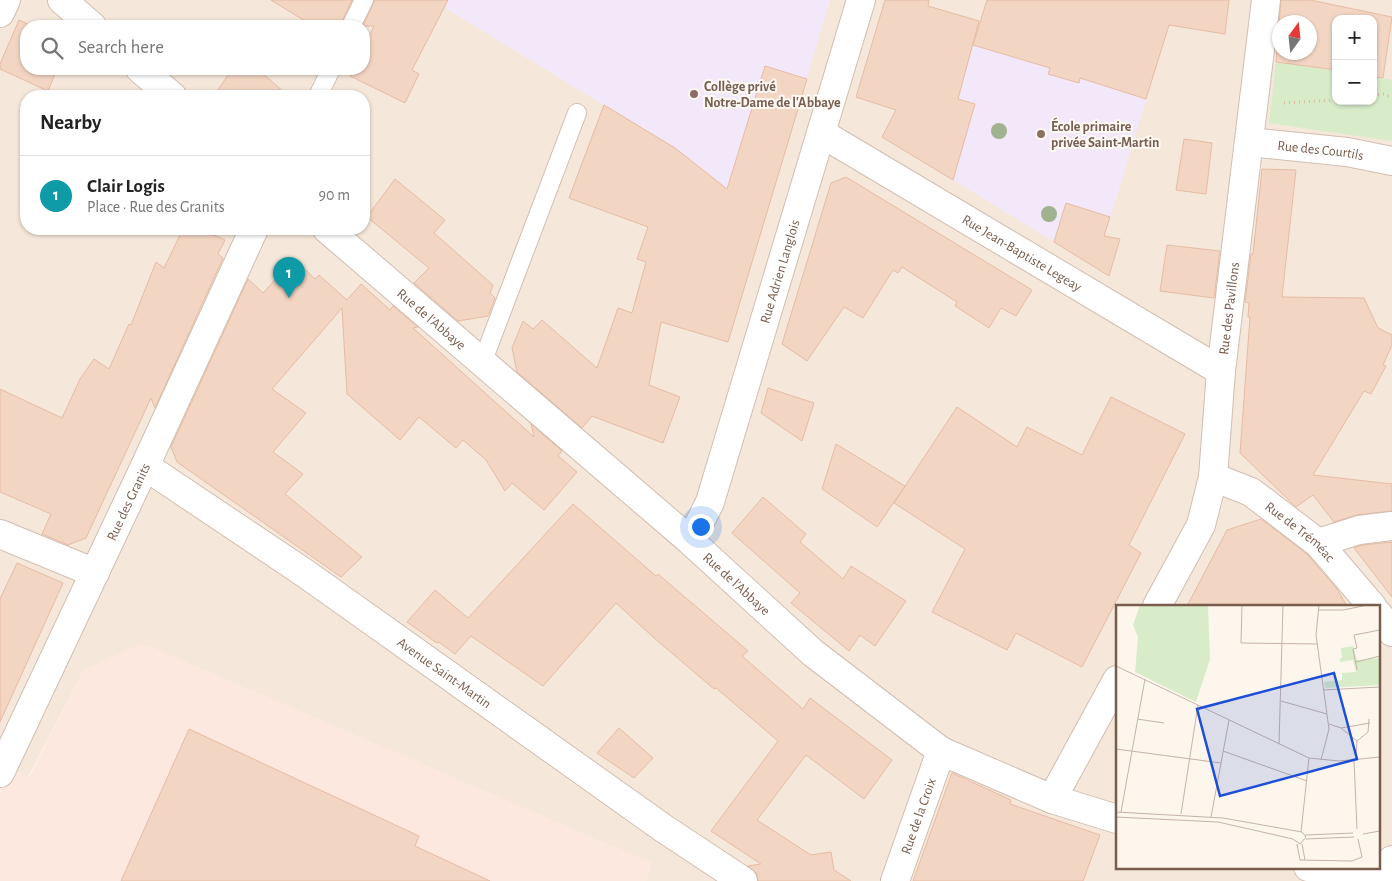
<!DOCTYPE html>
<html lang="en">
<head>
<meta charset="utf-8">
<style>
	body { margin:0; font-family:"Alegreya Sans",sans-serif; background:#f2f2f2; color:#222 }
	.controls { position:absolute; right:15px; top:15px; display:grid; overflow:hidden; border-radius:10px; box-shadow:0 1px 4px #0004 }
	.controls button { width:45px; height:45px; display:grid; place-items:center; padding:0; border:0; border-bottom:1px solid #e0e0e0; background:#fff; color:#222; font:25px sans-serif }
	.compass { position:absolute; left:1272px; top:15px; width:45px; height:45px; border-radius:50%; background:#fff; box-shadow:0 1px 4px #0004; rotate:15deg }
	.you { position:absolute; left:700px; top:526px; width:18px; height:18px; margin:-12px; border:4px solid #fff; border-radius:50%; background:#1a73e8; box-shadow:0 0 0 8px #1a73e833 }
	.badge { display:grid; place-items:center; width:32px; height:32px; border-radius:50%; background:#e76f51; color:#fff; font-size:16px; font-weight:700 }
	.pin { position:absolute; translate:-50% -41px; filter:drop-shadow(0 1px 2px #0008) }
	.pin::after { content:''; position:absolute; top:26px; width:18px; height:15px; background:inherit; clip-path:polygon(0 0,100% 0,50% 100%) }
	.list { margin:0; padding:0; list-style:none }
	h2 { display:flex; justify-content:space-between; align-items:center; height:65px; margin:0; padding:0 20px; font-size:21px }
	h2 small { font-size:16px; font-weight:400; color:#767676 }
	.list li { display:grid; grid-template-columns:32px 1fr auto; gap:15px; align-items:center; box-sizing:border-box; height:80px; padding:0 20px; border-top:1px solid #e0e0e0 }
	.list b { display:block; font-size:19px; white-space:nowrap }
	.list p { margin:0; font-size:16px; white-space:nowrap; color:#767676 }
	.list em { font-size:16px; font-style:normal; color:#767676 }
	.icon { flex:none; width:28px; height:28px; fill:none; stroke:currentColor; stroke-width:2; stroke-linecap:round; stroke-linejoin:round }
	.map { position:relative; flex:none; width:1392px; height:881px; overflow:hidden }
	.search { position:absolute; background:#fff; box-shadow:0 1px 4px #0004; left:20px; top:20px; width:350px; height:55px; display:flex; align-items:center; gap:12px; box-sizing:border-box; padding:0 18px; border-radius:20px; color:#767676; font-size:19px }
	.panel { position:absolute; background:#fff; box-shadow:0 1px 4px #0004; left:20px; top:90px; width:350px; height:145px; border-radius:20px }
	.map>svg:first-child { display:block }
</style>
</head>
<body>
<div class="map">
<svg width="1392" height="881" viewBox="0 0 1392 881">
	<rect width="100%" height="100%" fill="#fdf6ec"/>
	<path fill="#f5e8da" fill-rule="evenodd" d="M0 0H1392V881H645L652 863 84 670 28 777 0 764ZM1336 19H1373V101H1336ZM1280 22H1310V52H1280ZM26 26H364V69H26ZM26 96H364V229H26ZM1117 606H1378V867H1117Z"/>
	<polygon fill="#fde8e0" points="142,643 652,863 645,881 0,881 0,764 29,777 84,670"/>
	<g fill="#f3e8fa">
		<polygon points="432,0 830,0 768,209 728,189 677,150"/>
		<polygon points="987,0 1177,0 1095,267 935,169"/>
	</g>
	<polygon fill="#d8ecc9" points="1276,62 1336,71 1336,101 1373,101 1373,77 1392,80 1392,141 1269,123"/>
	<g fill="#f3d5c3" stroke="#e6bba3" fill-rule="evenodd">
		<polygon points="271,0 352,0 340,26 313,26"/>
		<polygon points="375,0 448,0 412,70 419,74 405,103 350,76 354,69 364,69 364,47 374,26 363,26"/>
		<polygon points="885,0 929,0 928,6 979,21 958,99 975,104 953,180 882,137 896,110 856,97"/>
		<polygon points="987,0 1229,0 1225,34 1169,25 1146,99 1080,78 1079,83 1048,74 1050,68 973,45"/>
		<path d="M1281 0H1310L1392 17 1383 78 1373 77V19H1336V70L1276 62ZM1280 22H1310V52H1280Z"/>
		<polygon points="19,20 32,26 26,26 26,69 57,69 48,91 0,69 0,64"/>
		<polygon points="765,66 807,79 728,342 661,322 649,385 680,397 663,443 592,416 582,428 517,372 512,348 523,321 533,329 542,320 597,368 618,308 632,313 646,262 637,259 648,227 569,198 604,105 675,148 727,189"/>
		<polygon points="232,69 258,69 288,96 214,96"/>
		<polygon points="1184,139 1212,143 1206,194 1176,190"/>
		<polygon points="1262,169 1296,170 1282,297 1364,298 1378,328 1392,335 1392,345 1383,365 1386,366 1371,394 1364,391 1313,475 1392,484 1392,511 1357,515 1334,522 1313,495 1296,507 1240,453 1250,317 1248,317 1249,303 1245,302 1251,254 1253,254"/>
		<polygon points="846,177 1032,290 1016,316 1001,308 989,328 955,306 957,302 902,267 898,273 893,270 863,318 844,307 807,361 782,344 831,183"/>
		<polygon points="395,179 445,220 434,233 493,285 490,293 495,298 488,316 458,321 414,283 429,268 367,217"/>
		<polygon points="1066,203 1110,217 1104,236 1120,239 1109,276 1054,242"/>
		<polygon points="183,229 201,229 225,240 218,254 223,258 155,408 151,398 86,538 68,545 42,534 51,514 0,492 0,389 62,418 80,379 94,359 109,369 129,324 131,325 156,262 164,268"/>
		<polygon points="1167,245 1220,251 1214,298 1160,291"/>
		<polygon points="294,259 315,279 319,275 347,300 361,284 390,310 393,306 418,327 413,328 534,437 531,424 562,451 558,456 577,472 544,510 512,483 505,491 486,460 463,440 456,448 419,417 400,440 347,394 342,308 272,389 306,413 273,452 303,474 285,494 362,557 341,577 177,462 171,447 248,279 263,293"/>
		<polygon points="768,388 814,403 802,441 761,413"/>
		<polygon points="1111,397 1185,434 1129,545 1141,553 1082,667 1016,633 1007,650 932,612 965,549 894,503 957,407 1017,447 1027,427 1082,455"/>
		<polygon points="836,444 905,486 877,527 822,489"/>
		<polygon points="763,497 806,534 800,542 843,579 851,566 906,601 875,646 860,635 849,651 791,603 800,593 732,533"/>
		<polygon points="573,504 656,576 658,574 748,651 742,656 803,709 810,698 892,760 864,799 806,755 757,820 811,855 831,852 834,870 851,881 758,881 757,874 748,866 761,864 711,831 778,741 716,688 714,689 653,637 616,603 543,686 471,636 455,654 439,642 437,643 407,622 435,590 468,618"/>
		<polygon points="1261,519 1307,554 1337,589 1347,606 1187,606 1227,530"/>
		<polygon points="1392,542 1392,597 1354,548 1362,545"/>
		<polygon points="17,563 63,583 0,722 0,599"/>
		<polygon points="619,728 653,758 634,778 597,753"/>
		<polygon points="189,729 419,836 415,846 490,881 121,881"/>
		<polygon points="952,773 1011,800 1010,804 1100,835 1083,881 913,881"/>
	</g>
	<g fill="none" stroke-linecap="round" stroke-linejoin="round">
		<g stroke="#d1beb0" stroke-width="20">
			<g id="service">
				<polyline points="351,26 364,0"/>
				<polyline points="318,96 331,69"/>
				<polyline points="482,363 577,113"/>
			</g>
		</g>
		<g stroke="#d1beb0" stroke-width="30">
			<g id="minor">
				<polyline points="62,0 92,26"/>
				<polyline points="0,13 6,0"/>
				<polyline points="140,69 172,96"/>
				<path id="s1" d="M821 133 1221 371"/>
				<path id="s2" d="M1249 142 1347 152 1392 161"/>
				<path id="s3" d="M327 229 687 538 813 653 941 751 1052 799 1117 819"/>
				<path id="s4" d="M145 466 306 574 663 828 743 881"/>
				<path id="s5" d="M1213 477 1251 492 1318 543 1372 606"/>
				<polyline points="0,534 95,573"/>
				<path id="s6" d="M687 538 698 526 710 502 861 0"/>
				<polyline points="1318,543 1359,530 1392,526"/>
				<path id="s7" d="M1157 606 1201 525 1213 477 1221 371 1266 0"/>
				<polyline points="1378,614 1392,632"/>
				<path id="s8" d="M0 773 145 466 254 229"/>
				<polyline points="1052,799 1117,680"/>
				<polyline points="1308,867 1379,881"/>
				<path id="s9" d="M895 881 941 751"/>
				<polyline points="1387,881 1392,860"/>
			</g>
		</g>
		<g stroke="#d9b8a5" stroke-width="3" stroke-dasharray="1 4" stroke-linecap="butt">
			<polyline points="1373,95 1384,94 1392,98"/>
			<polyline points="1284,103 1336,100"/>
		</g>
		<use href="#service" stroke="#fff" stroke-width="18"/>
		<use href="#minor" stroke="#fff" stroke-width="28"/>
	</g>
	<g fill="#a0b28e">
		<circle cx="999" cy="131" r="8"/>
		<circle cx="1049" cy="214" r="8"/>
	</g>
	<g fill="#8d6e63" stroke="#fffaf3" stroke-width="2">
		<circle cx="694" cy="94" r="5"/>
		<circle cx="1041" cy="134" r="5"/>
	</g>
	<g text-anchor="middle" stroke-width="4" stroke-linejoin="round" paint-order="stroke">
		<g font-size="14" font-weight="bold" fill="#785e54" stroke="#fffaf3" text-anchor="start">
			<text x="704" y="91">Collège privé<tspan x="704" dy="16">Notre-Dame de l'Abbaye</tspan></text>
			<text x="1051" y="131">École primaire<tspan x="1051" dy="16">privée Saint-Martin</tspan></text>
		</g>
		<g font-size="14" fill="#7a5c4d" stroke="#fffaf3">
			<text dy="5" stroke="none"><textPath href="#s2" startOffset="72">Rue des Courtils</textPath></text>
			<text dy="5" stroke="none"><textPath href="#s1" startOffset="234">Rue Jean-Baptiste Legeay</textPath></text>
			<text dy="5" stroke="none"><textPath href="#s6" startOffset="284">Rue Adrien Langlois</textPath></text>
			<text dy="5" stroke="none"><textPath href="#s7" startOffset="311">Rue des Pavillons</textPath></text>
			<text dy="5" stroke="none"><textPath href="#s3" startOffset="138">Rue de l'Abbaye</textPath></text>
			<text dy="5" stroke="none"><textPath href="#s8" startOffset="300">Rue des Granits</textPath></text>
			<text dy="5" stroke="none"><textPath href="#s5" startOffset="104">Rue de Tréméac</textPath></text>
			<text dy="5" stroke="none"><textPath href="#s3" startOffset="542">Rue de l'Abbaye</textPath></text>
			<text dy="5" stroke="none"><textPath href="#s4" startOffset="364">Avenue Saint-Martin</textPath></text>
			<text dy="5" stroke="none"><textPath href="#s9" startOffset="69">Rue de la Croix</textPath></text>
		</g>
	</g>
	<g transform="translate(1116 605)">
		<rect width="264" height="264" fill="#fdf6ec"/>
		<path d="M24 0H92L94 54 80 97 19 67 22 32 17 20ZM237 41 241 55 264 53V80L209 83 208 77 226 75V68L240 67 237 55 224 57V53H226L225 43Z" fill="#d8ecc9"/>
		<path fill="none" stroke="#c5b3a7" stroke-width="1" d="M126 0 125 38 201 39M203 0 200 30 213 124 205 155M203 5H227L252 0M240 57 264 51M0 61 193 153 223 156 264 152M241 65 237 44 241 43 238 30 264 25M207 85 264 82M165 96 211 109M21 114 48 118M213 119 225 123 241 136M225 123 254 118M241 136 252 127 253 114M163 139 167 0M0 144 105 158M107 146 191 176M240 154 241 136M238 155 241 224M0 207 107 213 186 227 190 232 184 239 177 234M5 207 29 74M65 209 82 100M0 212 102 217 177 234M95 212 113 115M185 227 193 153M247 229 264 226M189 230 237 228M190 234 238 232M181 239 184 255 236 256 246 252 242 234M186 239 189 255"/>
		<path fill="#1d4ed8" fill-opacity="0.15" stroke="#1d4ed8" stroke-width="2.5" d="M218 68 241 154 104 191 81 104Z"/>
		<rect width="264" height="264" fill="none" stroke="#7a5c4d" stroke-width="2.5"/>
	</g>
</svg>
<div class="controls">
<button>+</button>
<button>−</button>
</div>
<svg class="compass" viewBox="-18 -18 36 36"><path d="M0-13l5 13h-10z" fill="#e53935"/><path d="M0 13l5-13h-10z" fill="#767676"/></svg>
<div class="you"></div>
<div class="pin badge" style="left:289px;top:298px;background:#0f9aa8">1</div>
<div class="search"><svg class="icon" aria-label="search" viewBox="0 0 24 24"><circle cx="10" cy="10" r="6"/><path d="M15 15l6 6"/></svg>Search here</div>
<section class="panel">
<h2>Nearby<small></small></h2>
<ul class="list">
<li><span class="badge" style="background:#0f9aa8">1</span><div><b>Clair Logis</b><p>Place · Rue des Granits</p></div><em>90 m</em></li>
</ul>
</section>
</div>
</body>
</html>
